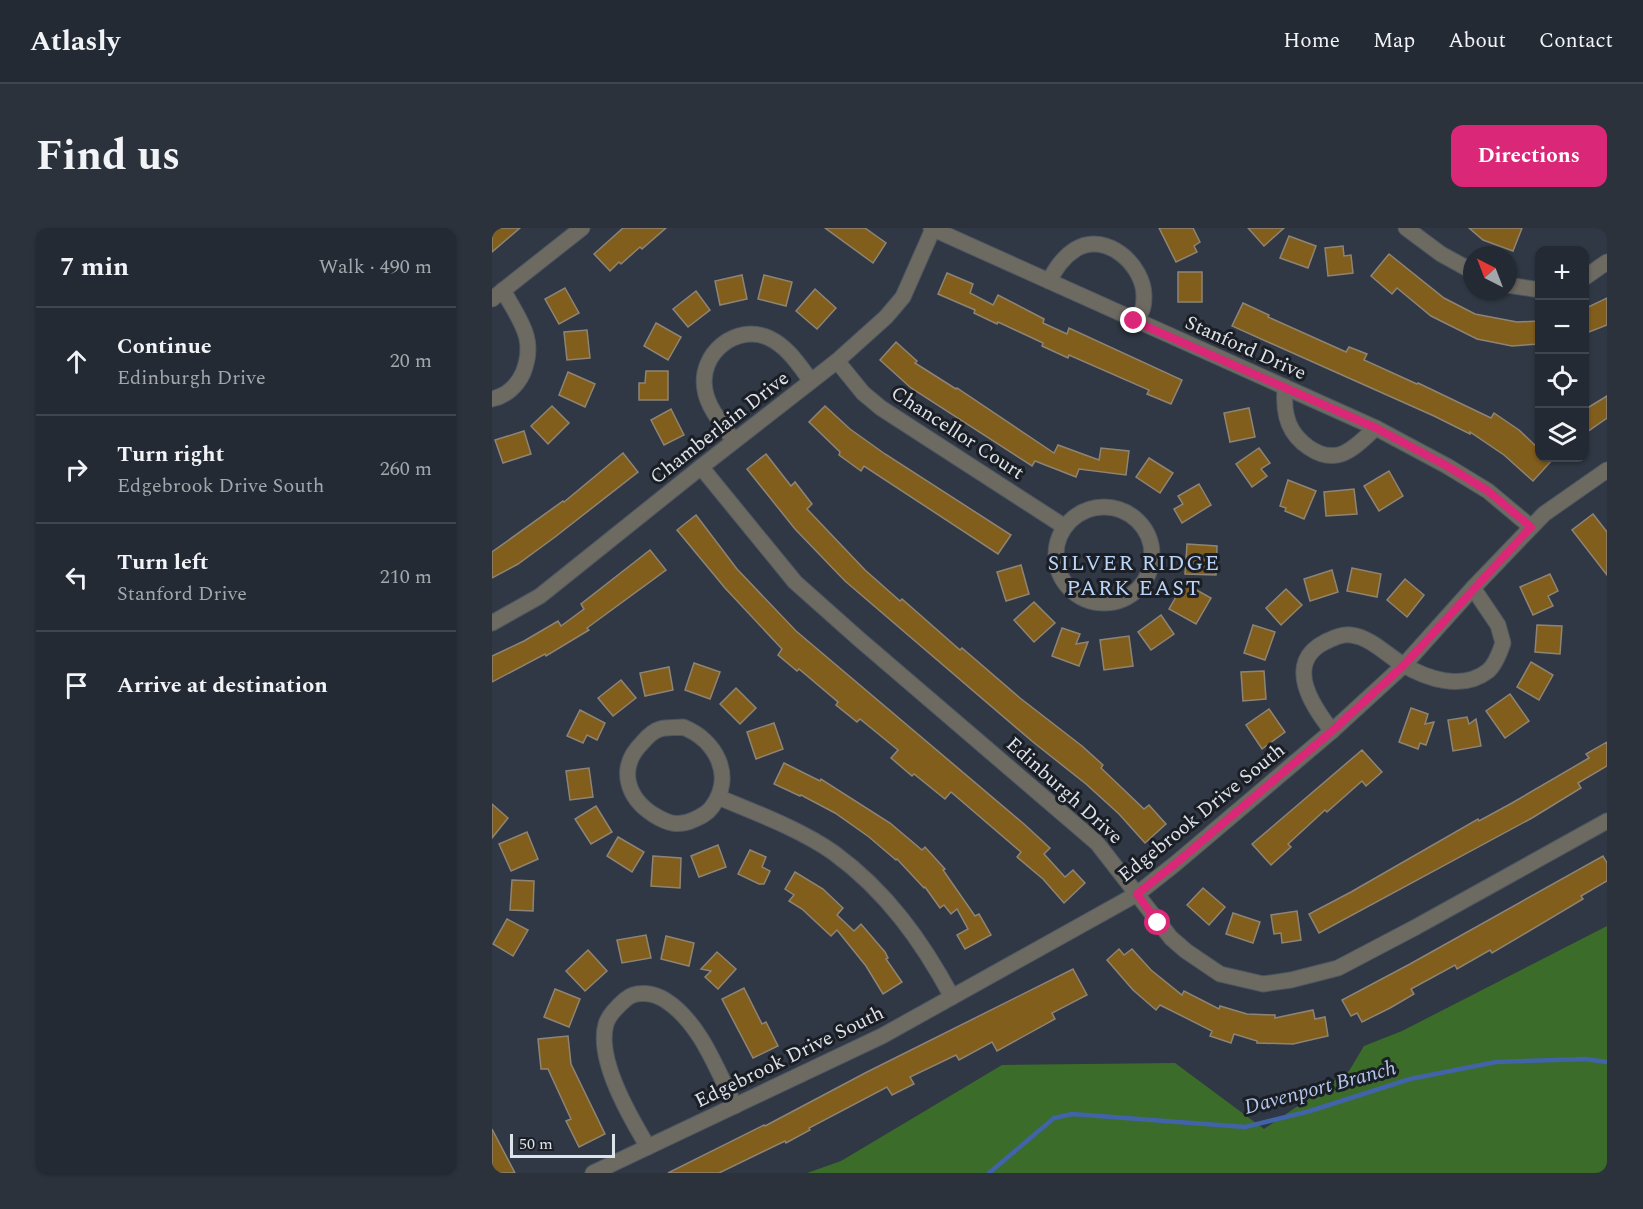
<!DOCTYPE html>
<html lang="en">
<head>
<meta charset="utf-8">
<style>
	body { margin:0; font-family:Spectral,serif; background:#2b323b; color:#f1f3f6 }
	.controls { position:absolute; right:18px; top:18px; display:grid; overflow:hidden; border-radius:12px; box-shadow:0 2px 4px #0004 }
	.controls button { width:54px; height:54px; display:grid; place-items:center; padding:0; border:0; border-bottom:2px solid #40464e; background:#232a33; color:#f1f3f6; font:30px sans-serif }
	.compass { position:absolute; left:971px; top:18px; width:54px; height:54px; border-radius:50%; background:#232a33; box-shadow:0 2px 4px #0004; rotate:318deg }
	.scale { position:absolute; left:18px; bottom:15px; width:105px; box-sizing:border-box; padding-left:6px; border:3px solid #dde3eb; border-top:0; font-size:16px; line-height:21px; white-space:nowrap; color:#dde3eb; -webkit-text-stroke:4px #1b1f25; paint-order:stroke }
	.stop { position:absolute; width:18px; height:18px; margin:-14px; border:4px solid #db2777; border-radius:50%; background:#fff }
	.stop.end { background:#db2777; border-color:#fff; box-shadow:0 2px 6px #0008 }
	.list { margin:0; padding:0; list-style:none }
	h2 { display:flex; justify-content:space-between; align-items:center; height:78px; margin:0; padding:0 24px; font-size:26px }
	h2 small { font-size:20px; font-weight:400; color:#a3a7ac }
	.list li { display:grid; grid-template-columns:39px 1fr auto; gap:18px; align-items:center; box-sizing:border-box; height:108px; padding:0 24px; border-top:2px solid #40464e }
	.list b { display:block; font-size:22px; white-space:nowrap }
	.list p { margin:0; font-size:20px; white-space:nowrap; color:#a3a7ac }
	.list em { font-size:20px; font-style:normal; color:#a3a7ac }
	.icon { flex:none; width:33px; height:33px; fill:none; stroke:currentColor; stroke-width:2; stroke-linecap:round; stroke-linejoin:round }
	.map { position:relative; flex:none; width:1115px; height:945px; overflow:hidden; border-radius:12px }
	header { display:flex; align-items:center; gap:36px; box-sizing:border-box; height:84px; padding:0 30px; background:#232a33; border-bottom:2px solid #40464e }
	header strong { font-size:28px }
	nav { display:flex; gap:33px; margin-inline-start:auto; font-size:21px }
	.intro { display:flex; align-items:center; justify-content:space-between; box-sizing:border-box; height:144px; padding:0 36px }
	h1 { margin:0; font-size:42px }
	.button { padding:15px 27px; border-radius:12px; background:#db2777; color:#fff; font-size:21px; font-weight:700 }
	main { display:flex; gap:36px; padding:0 36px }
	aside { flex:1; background:#232a33; border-radius:12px; box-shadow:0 2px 4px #0004 }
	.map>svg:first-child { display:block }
</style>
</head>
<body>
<header>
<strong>Atlasly</strong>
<nav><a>Home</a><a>Map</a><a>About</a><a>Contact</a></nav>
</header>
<div class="intro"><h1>Find us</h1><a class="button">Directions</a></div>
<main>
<aside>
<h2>7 min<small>Walk · 490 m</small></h2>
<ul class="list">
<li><svg class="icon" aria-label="ahead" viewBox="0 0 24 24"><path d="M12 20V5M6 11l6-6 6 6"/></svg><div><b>Continue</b><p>Edinburgh Drive</p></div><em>20 m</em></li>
<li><svg class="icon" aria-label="right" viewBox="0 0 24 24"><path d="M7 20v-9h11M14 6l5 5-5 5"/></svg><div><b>Turn right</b><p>Edgebrook Drive South</p></div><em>260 m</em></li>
<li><svg class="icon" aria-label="left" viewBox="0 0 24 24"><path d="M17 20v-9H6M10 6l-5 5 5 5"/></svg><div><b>Turn left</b><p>Stanford Drive</p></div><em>210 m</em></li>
<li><svg class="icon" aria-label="arrive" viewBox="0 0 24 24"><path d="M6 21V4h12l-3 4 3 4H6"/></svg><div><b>Arrive at destination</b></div></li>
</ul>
</aside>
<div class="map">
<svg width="1115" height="945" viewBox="0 0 1115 945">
	<rect width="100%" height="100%" fill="#2f3844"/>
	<polygon fill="#3c6c2a" points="1115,698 1115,945 315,945 349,933 510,837 683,835 772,901 857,843 872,818 910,803"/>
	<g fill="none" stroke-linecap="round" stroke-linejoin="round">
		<polyline stroke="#4163a7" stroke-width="4.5" points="497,945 562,890 580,886 753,899 818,883 918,851 1004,834 1093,831 1115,834"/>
	</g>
	<g fill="#825e1d" stroke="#8e8475" stroke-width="1.5">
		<polygon points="0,0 28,0 0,24"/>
		<polygon points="131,0 174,0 150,21 148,19 129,36 127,34 118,43 102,26"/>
		<polygon points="333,0 373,0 394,15 381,35"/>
		<polygon points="667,0 701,0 708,14 702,18 705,24 684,34"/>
		<polygon points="756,0 792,0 772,18"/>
		<polygon points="977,0 1030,0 1021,23 991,12"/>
		<polygon points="797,8 824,18 816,40 788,30"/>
		<polygon points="851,18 852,28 859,27 861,45 836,48 833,20"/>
		<polygon points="897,26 952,70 983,86 1025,94 1047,93 1047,116 1020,118 985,111 939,88 905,60 900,66 879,48"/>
		<rect x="686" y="44" width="24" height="30"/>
		<polygon points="455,45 481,56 478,65 501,77 506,67 552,91 551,95 575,106 577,100 690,152 679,176 655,166 657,162 577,127 576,130 550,118 551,115 506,94 505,96 482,85 483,82 446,66"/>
		<polygon points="250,47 255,71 228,77 223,53"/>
		<polygon points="272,47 300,54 294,78 266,71"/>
		<polygon points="73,60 87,85 67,96 53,71"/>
		<polygon points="323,61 344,80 325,101 304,83"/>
		<polygon points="204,63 218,82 196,99 181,81"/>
		<polygon points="1115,70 1115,97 1092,106 1092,81"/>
		<polygon points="751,75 777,87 776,89 854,124 857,119 875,126 872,132 925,156 926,155 999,190 1002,185 1027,202 1047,221 1047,230 1062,230 1041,253 1012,227 978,204 978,206 942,188 740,98"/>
		<polygon points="164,95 189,109 176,132 152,118"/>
		<polygon points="95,102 98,130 75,132 72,104"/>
		<polygon points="404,114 425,133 423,135 464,161 465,160 562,225 566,217 607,232 609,220 637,223 634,247 587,241 584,249 543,233 540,238 419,160 388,132"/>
		<polygon points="154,143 176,143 176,172 147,172 147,155 153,155"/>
		<polygon points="76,144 103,156 93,179 67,167"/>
		<polygon points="1115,168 1115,190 1092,206 1092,182"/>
		<polygon points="60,178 77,195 56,216 39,198"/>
		<polygon points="333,178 358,201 393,226 519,307 506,326 372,238 369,243 347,227 348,224 317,194"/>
		<polygon points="757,180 763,209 738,214 732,185"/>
		<polygon points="179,181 192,207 172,217 159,192"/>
		<polygon points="32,203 39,226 11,235 3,212"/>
		<polygon points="767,220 778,235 769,241 775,248 760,259 744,236"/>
		<polygon points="131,225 146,244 63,309 26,336 0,350 0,324 71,273 72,274"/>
		<polygon points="274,226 299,258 303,254 320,276 315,281 373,342 408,373 410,371 468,422 470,420 528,470 590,518 611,537 609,540 652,581 657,577 674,596 653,615 627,586 594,556 541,514 353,353 303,301 255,241"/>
		<polygon points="657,230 681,245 668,265 644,249"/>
		<polygon points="897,243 911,268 887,283 872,258"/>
		<polygon points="796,252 824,263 812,291 793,283 794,280 788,278"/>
		<polygon points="707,256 719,277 690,295 682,281 691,276 686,268"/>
		<polygon points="862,261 865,286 834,288 832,264"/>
		<polygon points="1101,286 1115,304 1115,347 1080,302"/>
		<polygon points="204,287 245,341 304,403 532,596 558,620 552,626 573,649 581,642 593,655 572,675 551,651 525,629 529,624 459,564 453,571 422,546 420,548 399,530 406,522 368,491 365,494 344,477 346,474 307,441 305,443 286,427 290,421 233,360 185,302"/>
		<polygon points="695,316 725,318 724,347 693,346"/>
		<polygon points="158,322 174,342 95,400 97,402 54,428 53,426 0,454 0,428 32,413 66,393 69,398 92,381 89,376"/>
		<polygon points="529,337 537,366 514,373 505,344"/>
		<polygon points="860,340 889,346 885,369 855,363"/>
		<polygon points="840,342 846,364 818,373 812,351"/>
		<polygon points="1058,346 1066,363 1056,368 1061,378 1041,387 1028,359"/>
		<polygon points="913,351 932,367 915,389 895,372"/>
		<polygon points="692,355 719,370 704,396 677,381"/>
		<polygon points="794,361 810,377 789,397 774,380"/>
		<polygon points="542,374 563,395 542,414 522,392"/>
		<polygon points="669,387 682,406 659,422 646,404"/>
		<polygon points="761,397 783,404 773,432 752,425"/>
		<polygon points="1045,397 1070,398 1068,426 1043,424"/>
		<polygon points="570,400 588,406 584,416 596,414 587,438 560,428"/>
		<polygon points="637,408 641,438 612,442 608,412"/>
		<polygon points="1039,434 1061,447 1047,472 1025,459"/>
		<polygon points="202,435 228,444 218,471 193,462"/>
		<polygon points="177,439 181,462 153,468 148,445"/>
		<polygon points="772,443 774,471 751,473 749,444"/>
		<polygon points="129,452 144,470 121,488 106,470"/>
		<polygon points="244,460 264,480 248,496 228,476"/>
		<polygon points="1018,466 1037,493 1013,510 994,483"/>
		<polygon points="919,480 936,486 933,496 942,494 934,517 928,515 926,521 907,514"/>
		<polygon points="777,481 793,504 770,521 754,497"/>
		<polygon points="88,482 113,495 105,512 95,507 91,515 75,508"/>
		<polygon points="975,489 977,496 984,491 989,518 961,523 956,492"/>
		<polygon points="282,495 291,521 264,531 255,504"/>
		<polygon points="1115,514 1115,538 1086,555 1089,560 1040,590 827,705 817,686 859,664 986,591 987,593 1020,575 1097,530 1094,526"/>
		<polygon points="870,522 890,544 874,558 870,553 835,584 833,582 796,616 799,619 779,637 760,616"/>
		<polygon points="292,535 328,553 329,551 398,595 430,622 433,619 453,641 451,642 483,688 487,686 499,707 473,721 465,707 476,701 465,681 459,686 452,677 448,680 433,659 432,660 405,631 404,632 377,609 343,585 309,567 308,568 282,556"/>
		<polygon points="97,540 101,569 78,572 74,543"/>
		<polygon points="0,576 16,590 0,610"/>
		<polygon points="104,578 120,604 99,616 83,591"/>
		<polygon points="35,604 46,631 19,643 7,616"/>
		<polygon points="126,609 152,624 140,644 115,628"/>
		<polygon points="226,617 234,639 207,649 199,628"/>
		<polygon points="258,622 274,629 270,639 278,643 272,656 267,656 246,646"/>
		<polygon points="161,628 189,630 188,660 159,658"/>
		<polygon points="1111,628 1115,635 1115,653 1089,668 1091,671 1000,725 998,722 965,741 963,737 919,761 922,766 898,780 870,794 865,785 859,788 850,772 918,736"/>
		<polygon points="303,644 331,661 351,680 345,687 362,703 369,696 393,724 396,730 394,731 410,754 391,766 374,738 345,702 339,708 310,681 297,673 302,667 293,661"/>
		<polygon points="20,652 42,653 41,683 18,682"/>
		<polygon points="711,660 733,679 717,697 695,677"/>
		<polygon points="805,683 809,712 790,715 789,705 782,706 779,687"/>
		<polygon points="741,685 768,694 761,715 734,706"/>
		<polygon points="15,691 36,702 21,728 1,716"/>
		<polygon points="154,707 159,730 130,735 125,712"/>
		<polygon points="174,708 202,715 197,738 169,731"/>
		<polygon points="627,721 632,727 640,721 659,742 690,767 692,763 727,781 728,778 755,786 783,787 783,790 821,782 823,791 833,789 836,808 801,816 765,815 765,813 742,806 739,815 718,808 720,803 668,777 664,782 641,762 615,732"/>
		<polygon points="96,722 115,743 93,763 74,743"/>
		<polygon points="225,724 244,741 226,761 213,749 219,743 209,741"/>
		<polygon points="581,741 595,767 560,785 563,791 505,823 500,814 467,832 464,827 418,849 422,856 400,867 395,859 317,900 318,902 294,915 293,913 227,945 176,945 272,897 273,898 375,844"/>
		<polygon points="252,760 270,796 274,794 286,818 261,830 230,771"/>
		<polygon points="63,761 88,771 77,799 52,789"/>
		<polygon points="76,808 79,836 113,906 87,919 74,893 79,891 56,841 49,841 46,811"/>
		<polygon points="0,901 23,945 0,945"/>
	</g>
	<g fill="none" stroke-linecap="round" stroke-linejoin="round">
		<g stroke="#4e5762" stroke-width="17">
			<g id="minor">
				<polyline points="439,0 884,200 955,238 996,263 1039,299"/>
				<polyline points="914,0 949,26 980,43"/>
				<polyline points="1092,50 1115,34"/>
				<path d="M557 53C564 40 571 29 584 21 614 3 652 37 652 68 652 72 652 78 650 82 649 86 644 89 642 93"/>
				<polyline points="1016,57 1048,62"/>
				<polyline points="0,71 90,0"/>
				<polyline points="345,133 371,165 389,180 573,299"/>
				<path d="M793 159C792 172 792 184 797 196 804 213 826 231 846 227 860 224 873 209 884 200"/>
				<path d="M0 171C14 168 25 158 31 145 45 110 27 92 11 62"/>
				<path d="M242 213C232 198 216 181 213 162 206 126 244 95 277 110 296 119 307 137 319 153"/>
				<polyline points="209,239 303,354 367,411 605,615 679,710 694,723 728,746 771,756 799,752 846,740 924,699 1115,593"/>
				<circle cx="612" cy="327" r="48"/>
				<polyline points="0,395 48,368 209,239 345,133 394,89 411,69 441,1"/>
				<path d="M191 499C224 512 243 548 220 579 215 586 208 589 201 592 186 599 175 595 162 587 135 570 125 540 150 515 155 509 161 503 168 501 175 499 184 500 191 499Z"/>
				<path d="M840 503C821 479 791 435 833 414 842 410 849 406 859 407 878 409 895 427 910 436 935 451 970 463 996 443 1003 437 1008 424 1011 415L1006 397 981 360"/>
				<path d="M226 569C262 584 310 602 342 625 394 663 430 713 460 769"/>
				<path d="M156 919C138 889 104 831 114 796 117 786 127 777 134 771 144 762 162 765 173 772 208 794 225 842 243 878"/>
				<polyline points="101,945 390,808 645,666 683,636 840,503 912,437 981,360 1052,286 1115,242"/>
			</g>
		</g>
		<use href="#minor" stroke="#6d6a62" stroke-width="15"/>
	</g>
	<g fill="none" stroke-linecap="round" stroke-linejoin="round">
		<polyline stroke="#db2777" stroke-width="8" points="642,93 884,200 955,238 996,263 1039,299 912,437 840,503 683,636 645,666 666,695"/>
	</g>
	<g text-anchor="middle" stroke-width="6" stroke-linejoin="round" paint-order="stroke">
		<g font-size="20" fill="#dde3eb" stroke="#1b1f25">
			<text transform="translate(754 119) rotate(24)" y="7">Stanford Drive</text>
			<text transform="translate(227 199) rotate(-38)" y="7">Chamberlain Drive</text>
			<text transform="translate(466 204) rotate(33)" y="7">Chancellor Court</text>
			<text transform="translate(573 562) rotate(42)" y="7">Edinburgh Drive</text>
			<text transform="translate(709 584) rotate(-39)" y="7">Edgebrook Drive South</text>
			<text transform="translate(297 828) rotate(-26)" y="7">Edgebrook Drive South</text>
		</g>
		<g font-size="21" font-style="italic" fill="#b3c7ed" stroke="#1b1f25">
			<text transform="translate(828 859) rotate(-15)" y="7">Davenport Branch</text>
		</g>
		<g font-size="22" letter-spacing="1.5" fill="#b9d4f9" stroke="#1b1f25">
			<text x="642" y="342">SILVER RIDGE<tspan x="642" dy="25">PARK EAST</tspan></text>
		</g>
	</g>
</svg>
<div class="controls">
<button>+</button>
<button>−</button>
<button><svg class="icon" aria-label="locate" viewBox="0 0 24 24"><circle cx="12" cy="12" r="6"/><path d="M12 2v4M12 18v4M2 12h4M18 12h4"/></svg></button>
<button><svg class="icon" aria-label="layers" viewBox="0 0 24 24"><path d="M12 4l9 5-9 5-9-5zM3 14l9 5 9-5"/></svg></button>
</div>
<svg class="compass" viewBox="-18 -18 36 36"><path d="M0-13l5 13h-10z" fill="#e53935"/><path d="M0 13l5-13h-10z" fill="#a3a7ac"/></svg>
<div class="scale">50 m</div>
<div class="stop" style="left:666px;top:695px"></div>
<div class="stop end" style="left:642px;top:93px"></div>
</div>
</main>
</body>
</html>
